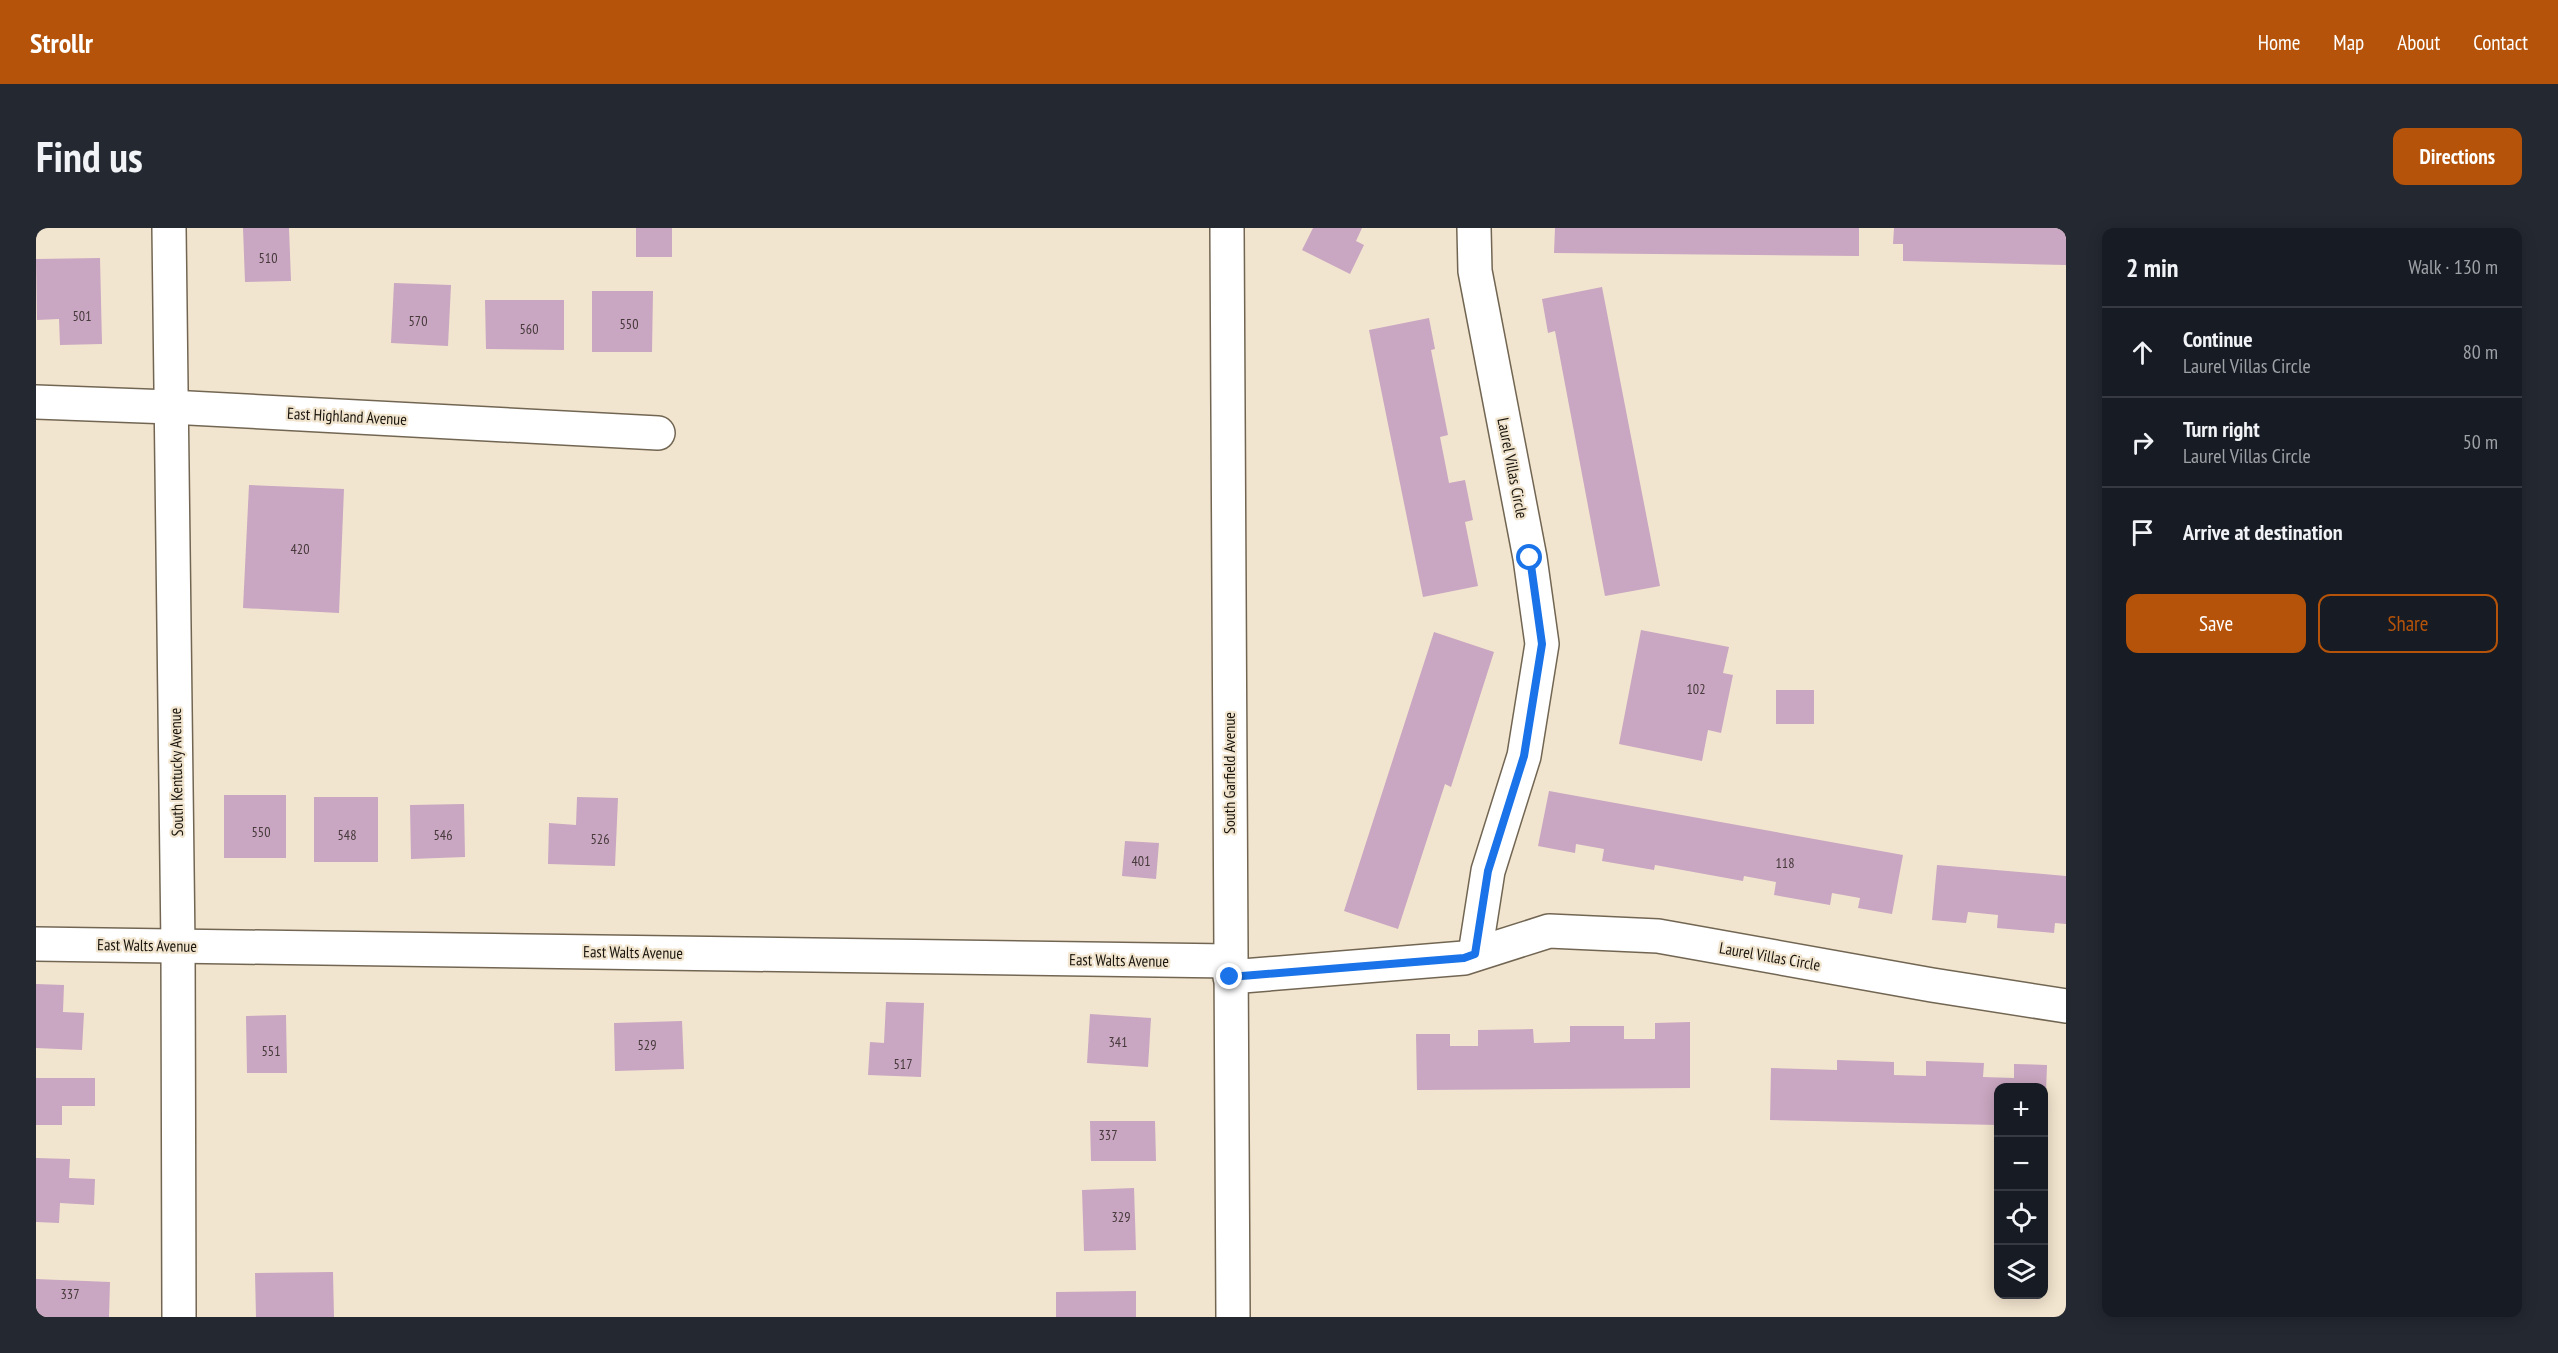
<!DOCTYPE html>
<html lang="en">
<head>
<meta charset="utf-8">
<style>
	body { margin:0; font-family:"PT Sans Narrow",sans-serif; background:#242831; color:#f1f3f6 }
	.controls { position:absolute; right:18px; bottom:18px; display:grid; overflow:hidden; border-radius:12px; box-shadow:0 3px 15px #0003 }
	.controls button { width:54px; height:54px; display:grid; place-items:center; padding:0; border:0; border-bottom:2px solid #363941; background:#171b24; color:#f1f3f6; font:30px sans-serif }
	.stop { position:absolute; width:18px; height:18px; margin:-14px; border:4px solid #1a73e8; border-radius:50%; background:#fff }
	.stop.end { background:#1a73e8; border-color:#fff; box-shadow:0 2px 6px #0008 }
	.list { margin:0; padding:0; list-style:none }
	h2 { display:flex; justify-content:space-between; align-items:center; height:78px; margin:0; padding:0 24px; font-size:26px }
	h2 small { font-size:20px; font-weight:400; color:#9ea1a6 }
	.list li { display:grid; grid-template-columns:39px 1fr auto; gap:18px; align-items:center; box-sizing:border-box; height:90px; padding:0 24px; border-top:2px solid #363941 }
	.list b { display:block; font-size:22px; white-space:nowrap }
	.list p { margin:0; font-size:20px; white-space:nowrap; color:#9ea1a6 }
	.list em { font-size:20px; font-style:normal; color:#9ea1a6 }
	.actions { display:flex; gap:12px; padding:18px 24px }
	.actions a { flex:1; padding:14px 0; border:2px solid #b45309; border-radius:12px; text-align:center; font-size:21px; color:#b45309 }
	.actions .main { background:#b45309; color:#fff }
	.icon { flex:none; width:33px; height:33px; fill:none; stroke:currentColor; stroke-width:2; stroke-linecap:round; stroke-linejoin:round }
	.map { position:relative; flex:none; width:2030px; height:1089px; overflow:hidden; border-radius:12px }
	header { display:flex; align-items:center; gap:36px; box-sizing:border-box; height:84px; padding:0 30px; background:#b45309; color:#fff }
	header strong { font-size:28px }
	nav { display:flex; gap:33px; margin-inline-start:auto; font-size:21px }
	.intro { display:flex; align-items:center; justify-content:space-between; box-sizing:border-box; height:144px; padding:0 36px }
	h1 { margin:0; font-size:42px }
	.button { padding:15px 27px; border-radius:12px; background:#b45309; color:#fff; font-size:21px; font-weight:700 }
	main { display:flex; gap:36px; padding:0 36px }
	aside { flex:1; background:#171b24; border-radius:12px; box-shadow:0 3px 15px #0003 }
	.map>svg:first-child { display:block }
</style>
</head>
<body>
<header>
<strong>Strollr</strong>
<nav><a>Home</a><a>Map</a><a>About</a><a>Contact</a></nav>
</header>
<div class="intro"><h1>Find us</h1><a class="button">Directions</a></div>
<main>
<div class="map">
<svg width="2030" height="1089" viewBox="0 0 2030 1089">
	<rect width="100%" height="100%" fill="#f2e5cf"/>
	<g fill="#c9a6c1">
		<polygon points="207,0 253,0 255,53 209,54"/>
		<rect x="600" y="0" width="36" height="29"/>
		<polygon points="1277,0 1326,0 1320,13 1328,17 1314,46 1266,22"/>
		<polygon points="1519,0 1823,0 1823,28 1518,25"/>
		<polygon points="1858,0 2030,0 2030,37 1867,33 1867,16 1857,16"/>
		<polygon points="64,30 66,116 24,117 23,91 1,92 0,31"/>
		<polygon points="358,55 415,57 412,118 355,115"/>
		<polygon points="1566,59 1624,358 1569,368 1519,103 1512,105 1506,71"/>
		<polygon points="556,63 617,63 616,124 556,124"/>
		<polygon points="449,72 528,72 528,122 450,121"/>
		<polygon points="1393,90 1399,121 1395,122 1412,207 1404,209 1413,255 1429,252 1437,292 1429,294 1442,358 1387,369 1333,102"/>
		<polygon points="213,257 308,261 303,385 207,380"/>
		<polygon points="1605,402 1693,419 1687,445 1697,447 1685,505 1672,502 1666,533 1583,516"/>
		<polygon points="1398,404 1458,424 1415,559 1409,556 1362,701 1308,683"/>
		<rect x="1740" y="462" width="38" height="34"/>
		<polygon points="1513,563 1867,627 1856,686 1822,680 1824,670 1796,665 1794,677 1738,667 1740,654 1708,648 1707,653 1619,637 1618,642 1566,633 1568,621 1540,616 1539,625 1502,618"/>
		<rect x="188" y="567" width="62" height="63"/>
		<rect x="278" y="569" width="64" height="65"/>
		<polygon points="541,569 582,570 579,638 512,636 513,595 540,597"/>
		<polygon points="428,576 429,629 375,631 374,577"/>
		<polygon points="1089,613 1123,615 1120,651 1086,648"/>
		<polygon points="1901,637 2030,648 2030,696 2019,695 2018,705 1961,700 1962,687 1932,684 1930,695 1896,692"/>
		<polygon points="0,756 28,757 27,784 48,785 46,822 0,820"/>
		<polygon points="850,774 888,775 885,849 832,847 834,814 848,815"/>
		<polygon points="1054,786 1115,790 1112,839 1051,835"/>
		<polygon points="250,787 251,845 211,845 210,788"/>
		<polygon points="646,793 648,841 579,843 578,795"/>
		<polygon points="1654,794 1654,860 1381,862 1380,806 1414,806 1414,818 1442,818 1442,802 1497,801 1498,815 1534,814 1534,798 1588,798 1588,811 1619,811 1619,795"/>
		<polygon points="1801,832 1858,834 1858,847 1890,848 1890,833 1948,835 1947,849 1978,850 1978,836 2011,837 2009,894 2008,894 2008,860 1962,860 1962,897 1734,892 1735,840 1801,842"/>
		<polygon points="0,850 59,850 59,878 26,878 26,897 0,897"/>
		<polygon points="1054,893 1119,893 1120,933 1055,933"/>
		<polygon points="0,930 34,931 33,950 59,951 58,977 24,975 23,995 0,994"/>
		<polygon points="1098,960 1100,1022 1048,1023 1046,962"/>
		<polygon points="297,1044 298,1089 220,1089 219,1045"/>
		<polygon points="0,1051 74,1054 73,1089 0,1089"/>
		<polygon points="1100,1063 1100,1089 1020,1089 1020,1064"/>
	</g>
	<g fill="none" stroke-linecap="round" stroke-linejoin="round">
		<g stroke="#726653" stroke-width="36">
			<g id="minor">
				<polyline points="133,0 142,718 143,1089"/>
				<polyline points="1191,0 1197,1089"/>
				<polyline points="1438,0 1439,43 1494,330 1506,416 1488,528 1452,643 1439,726"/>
				<polyline points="0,174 134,179 622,205"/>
				<polyline points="0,716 1193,733"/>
				<polyline points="1194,749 1428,730 1513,703 1622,708 1896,757 2030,778"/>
			</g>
		</g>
		<use href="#minor" stroke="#fff" stroke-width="33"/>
	</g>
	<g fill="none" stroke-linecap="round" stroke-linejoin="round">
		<polyline stroke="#1a73e8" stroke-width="8" points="1194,749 1428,730 1439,726 1452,643 1488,528 1506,416 1494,330"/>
	</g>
	<g text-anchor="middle" stroke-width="4.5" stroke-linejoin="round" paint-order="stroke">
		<g font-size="14" fill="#45393a">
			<text x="232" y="35">510</text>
			<text x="46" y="93">501</text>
			<text x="382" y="98">570</text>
			<text x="593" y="101">550</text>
			<text x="493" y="106">560</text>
			<text x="264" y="326">420</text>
			<text x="1660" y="466">102</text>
			<text x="225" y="609">550</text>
			<text x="311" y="612">548</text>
			<text x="407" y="612">546</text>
			<text x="564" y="616">526</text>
			<text x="1105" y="638">401</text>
			<text x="1749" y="640">118</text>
			<text x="1082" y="819">341</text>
			<text x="611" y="822">529</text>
			<text x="235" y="828">551</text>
			<text x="867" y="841">517</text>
			<text x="1072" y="912">337</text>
			<text x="1085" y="994">329</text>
			<text x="34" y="1071">337</text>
		</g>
		<g font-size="16" fill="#19150d" stroke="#f2e5cf">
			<text transform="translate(311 188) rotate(3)" y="6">East Highland Avenue</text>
			<text transform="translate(1477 240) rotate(79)" y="6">Laurel Villas Circle</text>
			<text transform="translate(140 544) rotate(-91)" y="6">South Kentucky Avenue</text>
			<text transform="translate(1193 545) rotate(-90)" y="6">South Garfield Avenue</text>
			<text transform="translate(111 717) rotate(1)" y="6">East Walts Avenue</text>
			<text transform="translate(597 724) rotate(1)" y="6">East Walts Avenue</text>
			<text transform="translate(1734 728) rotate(10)" y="6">Laurel Villas Circle</text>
			<text transform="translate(1083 732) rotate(1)" y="6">East Walts Avenue</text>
		</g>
	</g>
</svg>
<div class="controls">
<button>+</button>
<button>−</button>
<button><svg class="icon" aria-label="locate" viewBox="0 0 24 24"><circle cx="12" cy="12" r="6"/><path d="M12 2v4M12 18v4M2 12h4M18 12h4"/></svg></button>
<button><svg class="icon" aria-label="layers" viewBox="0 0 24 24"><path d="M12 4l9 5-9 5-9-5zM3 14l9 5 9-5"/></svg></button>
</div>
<div class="stop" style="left:1494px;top:330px"></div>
<div class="stop end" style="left:1194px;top:749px"></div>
</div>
<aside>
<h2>2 min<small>Walk · 130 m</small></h2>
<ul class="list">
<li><svg class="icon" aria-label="ahead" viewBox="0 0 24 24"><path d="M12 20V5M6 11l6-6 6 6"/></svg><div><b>Continue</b><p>Laurel Villas Circle</p></div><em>80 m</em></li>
<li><svg class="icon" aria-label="right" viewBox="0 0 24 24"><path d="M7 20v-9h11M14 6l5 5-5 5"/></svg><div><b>Turn right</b><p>Laurel Villas Circle</p></div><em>50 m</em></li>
<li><svg class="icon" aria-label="arrive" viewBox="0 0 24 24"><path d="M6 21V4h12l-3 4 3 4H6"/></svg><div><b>Arrive at destination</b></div></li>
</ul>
<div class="actions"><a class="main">Save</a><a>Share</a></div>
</aside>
</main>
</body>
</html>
